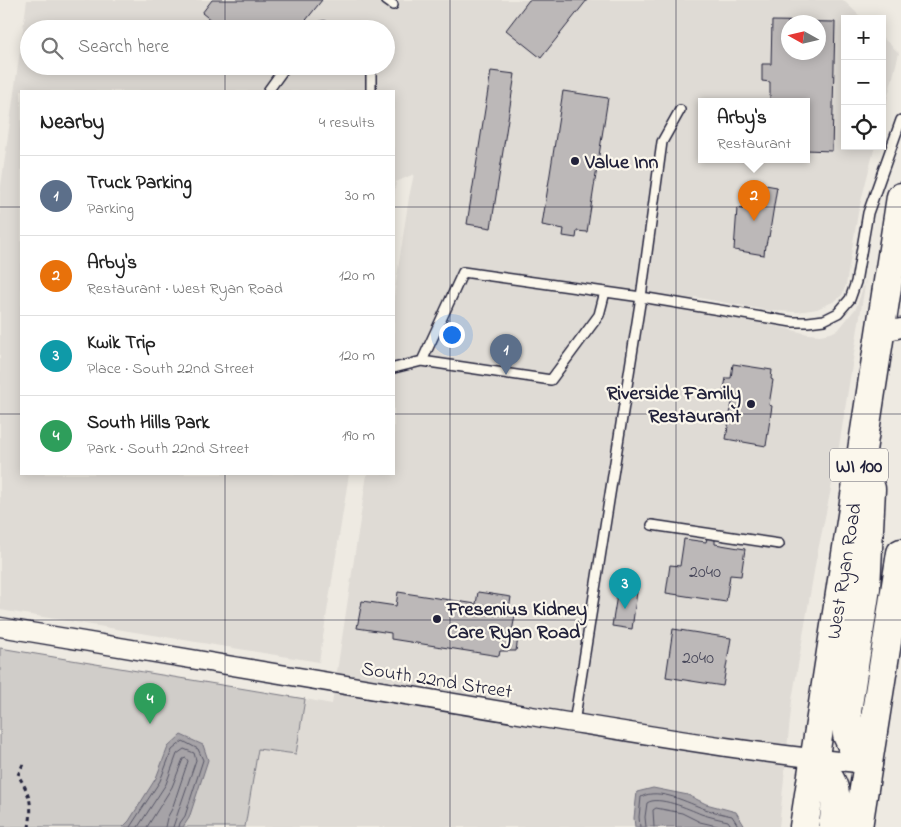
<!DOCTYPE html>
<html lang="en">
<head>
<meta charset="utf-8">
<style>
	body { margin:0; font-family:"Indie Flower",sans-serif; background:#f2f2f2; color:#222 }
	.controls { position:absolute; right:15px; top:15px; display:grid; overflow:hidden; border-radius:0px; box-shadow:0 2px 12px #0003 }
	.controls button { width:45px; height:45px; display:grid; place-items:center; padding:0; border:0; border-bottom:1px solid #e0e0e0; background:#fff; color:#222; font:25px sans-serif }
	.compass { position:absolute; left:781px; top:15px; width:45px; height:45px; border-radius:50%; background:#fff; box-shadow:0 2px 12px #0003; rotate:278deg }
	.you { position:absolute; left:451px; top:334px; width:18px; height:18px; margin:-12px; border:4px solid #fff; border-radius:50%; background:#1a73e8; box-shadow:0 0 0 8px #1a73e833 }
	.badge { display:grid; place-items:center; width:32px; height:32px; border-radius:50%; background:#111827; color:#fff; font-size:16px; font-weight:700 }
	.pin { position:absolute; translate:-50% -41px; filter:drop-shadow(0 1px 2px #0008) }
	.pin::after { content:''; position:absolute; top:26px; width:18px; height:15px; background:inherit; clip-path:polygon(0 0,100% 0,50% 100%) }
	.popup { position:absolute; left:698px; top:98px; width:112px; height:65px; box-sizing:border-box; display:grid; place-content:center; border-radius:0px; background:#fff; filter:drop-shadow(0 1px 4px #0005); font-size:16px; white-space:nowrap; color:#767676 }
	.popup b { font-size:19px; color:#222 }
	.popup::after { content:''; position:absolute; left:50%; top:100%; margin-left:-10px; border:10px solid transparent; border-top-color:#fff }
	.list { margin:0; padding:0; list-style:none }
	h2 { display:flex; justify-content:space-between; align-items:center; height:65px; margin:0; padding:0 20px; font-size:21px }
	h2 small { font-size:16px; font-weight:400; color:#767676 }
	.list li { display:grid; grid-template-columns:32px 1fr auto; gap:15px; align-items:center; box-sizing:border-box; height:80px; padding:0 20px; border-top:1px solid #e0e0e0 }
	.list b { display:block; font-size:19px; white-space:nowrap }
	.list p { margin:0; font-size:16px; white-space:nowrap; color:#767676 }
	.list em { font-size:16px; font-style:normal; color:#767676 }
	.icon { flex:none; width:28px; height:28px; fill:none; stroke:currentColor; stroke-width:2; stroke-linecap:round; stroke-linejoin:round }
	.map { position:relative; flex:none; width:901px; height:827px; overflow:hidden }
	.search { position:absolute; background:#fff; box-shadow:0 2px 12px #0003; left:20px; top:20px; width:375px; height:55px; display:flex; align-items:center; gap:12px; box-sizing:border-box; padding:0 18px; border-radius:28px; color:#767676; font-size:19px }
	.panel { position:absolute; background:#fff; box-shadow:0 2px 12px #0003; left:20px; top:90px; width:375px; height:385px; border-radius:0px }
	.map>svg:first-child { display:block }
</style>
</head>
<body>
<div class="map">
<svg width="901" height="827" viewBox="0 0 901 827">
	<rect width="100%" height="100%" fill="#eeeae2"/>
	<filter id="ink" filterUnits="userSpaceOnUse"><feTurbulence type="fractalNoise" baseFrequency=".02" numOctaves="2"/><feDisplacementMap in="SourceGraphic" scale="10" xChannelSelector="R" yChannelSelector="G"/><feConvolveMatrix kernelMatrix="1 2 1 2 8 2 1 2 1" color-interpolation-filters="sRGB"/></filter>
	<g filter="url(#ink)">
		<g fill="#dfdbd5" fill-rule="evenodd">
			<path d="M27 0H843L863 19H845V146H875L858 213 846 285 842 295 835 301 817 309 798 312 770 311 694 297 691 308 752 320 808 334 820 335 831 333 839 329 856 308 866 279 836 465 816 560 792 700 779 827H245L258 749 296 754 305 699 332 704 367 474H394V296L409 197 414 174 396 182 394 197V91H21V474H349L319 662 0 610V193ZM788 22H818V52H788ZM29 29H386V66H29ZM702 102H806V160H702Z"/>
			<polygon points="882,37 899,53 882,120"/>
		</g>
		<polygon fill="#d0cdc9" stroke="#797882" points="0,648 305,699 296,754 258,749 245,827 0,827"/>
		<g fill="#a6a3a7" stroke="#716f7c">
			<polygon points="181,735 203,745 208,760 189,818 183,827 123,827 129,821 156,778 168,747"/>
			<polygon points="653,788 688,795 706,804 736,812 745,827 635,827 634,818 637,792"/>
		</g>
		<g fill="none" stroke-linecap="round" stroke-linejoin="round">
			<g stroke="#575666" stroke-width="1">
				<polyline points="130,827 160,781 172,750 183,741 198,749 203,760 185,816 180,823 179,827"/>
				<polyline points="138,827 166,784 177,754 184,749 194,753 196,760 173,827"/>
				<polyline points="147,827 172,787 183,759 186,758 188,761 172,809 167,818 165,827"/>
				<path d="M640 827 639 817 641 797C659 787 688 803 705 809 714 812 723 814 732 816L739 827"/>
				<path d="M646 827 645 817 647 803C658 795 689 809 701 814 710 817 719 819 728 821L732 827"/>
				<polyline points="654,827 653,810 656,808 682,813 700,822 721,827"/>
			</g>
		</g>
		<g fill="#bcb8b8" stroke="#22223b" fill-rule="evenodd">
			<polygon points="212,0 322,0 299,29 222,29 202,13"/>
			<polygon points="529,0 587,0 541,58 506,30"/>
			<path d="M772 21 835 22 832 151 806 150V102H770V82L762 81V64H771ZM788 22H818V52H788Z"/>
			<polygon points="491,71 515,74 491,228 467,224"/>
			<polygon points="563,91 608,98 587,232 577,231 576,238 563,236 564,229 542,225"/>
			<polygon points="748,182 777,187 769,237 768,236 766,245 765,245 764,255 734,250 737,208 743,209"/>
			<polygon points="733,364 772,370 771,379 773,380 769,405 772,406 766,446 726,439 732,402 722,400 726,378 731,378"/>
			<polygon points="707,538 715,539 715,544 745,549 741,576 730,575 726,602 666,593 670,565 680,566 684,539 706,542"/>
			<polygon points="618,589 637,592 632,629 612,626"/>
			<polygon points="398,592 476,604 478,592 511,597 509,609 516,610 511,637 518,638 516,651 500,651 499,656 391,639 391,633 357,628 362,601 396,606"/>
			<polygon points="673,629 731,638 723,686 666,677"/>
		</g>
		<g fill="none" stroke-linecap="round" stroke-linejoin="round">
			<g stroke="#22223b" stroke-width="12">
				<g id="lane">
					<polyline points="386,0 393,5"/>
					<polyline points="313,29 324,26 327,29"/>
					<polyline points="367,66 371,70 371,91"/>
					<polyline points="268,91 286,66"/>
					<polyline points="422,361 551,380 599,315 605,292"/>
					<polyline points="394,368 422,361 463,272 641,297 792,322 808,322 824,320 838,313 850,299 856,282 868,213 901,120"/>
					<polyline points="652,525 779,544"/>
					<polyline points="574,723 641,297 662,142 680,110"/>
				</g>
			</g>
			<g stroke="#22223b" stroke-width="21">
				<g id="street">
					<polyline points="880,333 901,328"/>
					<path d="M0 627C177 658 354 688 531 716 643 734 755 754 868 764"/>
				</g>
			</g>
			<g stroke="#22223b" stroke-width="31">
				<g id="primary">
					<path d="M814 759C838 785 838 793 833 827"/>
					<polyline points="868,764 854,750 847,735 847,711 866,588 871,489"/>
					<polyline points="804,827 901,197"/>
					<polyline points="858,827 901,553"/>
				</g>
			</g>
			<path stroke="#22223b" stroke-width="3" stroke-dasharray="4 4" stroke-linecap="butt" d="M23 764 18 775C30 794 33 805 29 827"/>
			<use href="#lane" stroke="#fbf7ec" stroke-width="9"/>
			<use href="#street" stroke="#fbf7ec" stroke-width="18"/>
			<use href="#primary" stroke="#fbf7ec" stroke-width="28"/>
		</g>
	</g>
	<path fill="none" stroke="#22223b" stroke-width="1" stroke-opacity="0.55" d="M225 0V29M450 0V827M676 0V827M225 66V91M0 207H21M394 207H901M0 414H21M394 414H901M225 474V827M0 620H901"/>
	<g fill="#22223b" stroke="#fbf7ec" stroke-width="2">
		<circle cx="575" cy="161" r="5"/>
		<circle cx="751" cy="404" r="5"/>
		<circle cx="437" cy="619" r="5"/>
	</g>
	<g text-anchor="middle" stroke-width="4.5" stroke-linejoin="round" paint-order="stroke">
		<g font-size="18" fill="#48485a">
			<text x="705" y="577">2040</text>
			<text x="698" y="663">2040</text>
		</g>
		<rect fill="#fbf7ec" stroke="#636270" stroke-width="1" x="830" y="448.5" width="58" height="33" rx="4"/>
		<g font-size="19" font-weight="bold" fill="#22223b">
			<text x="859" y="472">WI 100</text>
		</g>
		<g font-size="20" font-weight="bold" fill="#22223b" stroke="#fbf7ec" text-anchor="start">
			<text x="585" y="168">Value Inn</text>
			<text x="741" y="399" text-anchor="end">Riverside Family<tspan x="741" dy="23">Restaurant</tspan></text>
			<text x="447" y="615">Fresenius Kidney<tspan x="447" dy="23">Care Ryan Road</tspan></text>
		</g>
		<g font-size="20" fill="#22223b" stroke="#fbf7ec">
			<text transform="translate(843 571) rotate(-81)" y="7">West Ryan Road</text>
			<text transform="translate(437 679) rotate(9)" y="7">South 22nd Street</text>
		</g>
	</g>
</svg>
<div class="controls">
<button>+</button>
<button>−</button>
<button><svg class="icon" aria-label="locate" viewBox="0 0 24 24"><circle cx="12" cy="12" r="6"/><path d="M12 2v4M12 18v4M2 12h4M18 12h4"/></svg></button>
</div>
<svg class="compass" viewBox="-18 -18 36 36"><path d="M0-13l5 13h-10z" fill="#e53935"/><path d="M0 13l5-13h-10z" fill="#767676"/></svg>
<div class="you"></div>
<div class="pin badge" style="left:506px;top:375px;background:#5c6f8a">1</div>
<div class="pin badge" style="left:754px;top:221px;background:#e8710a">2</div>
<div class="popup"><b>Arby's</b>Restaurant</div>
<div class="pin badge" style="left:625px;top:609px;background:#0f9aa8">3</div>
<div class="pin badge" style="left:150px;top:724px;background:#2e9e5b">4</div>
<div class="search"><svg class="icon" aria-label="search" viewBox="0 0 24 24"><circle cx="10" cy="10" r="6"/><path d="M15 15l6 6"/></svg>Search here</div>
<section class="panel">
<h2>Nearby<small>4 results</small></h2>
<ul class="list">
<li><span class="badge" style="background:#5c6f8a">1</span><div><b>Truck Parking</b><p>Parking</p></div><em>30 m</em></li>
<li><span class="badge" style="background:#e8710a">2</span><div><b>Arby's</b><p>Restaurant · West Ryan Road</p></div><em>120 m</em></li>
<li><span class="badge" style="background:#0f9aa8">3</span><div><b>Kwik Trip</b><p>Place · South 22nd Street</p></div><em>120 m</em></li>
<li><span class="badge" style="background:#2e9e5b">4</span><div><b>South Hills Park</b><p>Park · South 22nd Street</p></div><em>190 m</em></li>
</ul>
</section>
</div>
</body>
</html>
